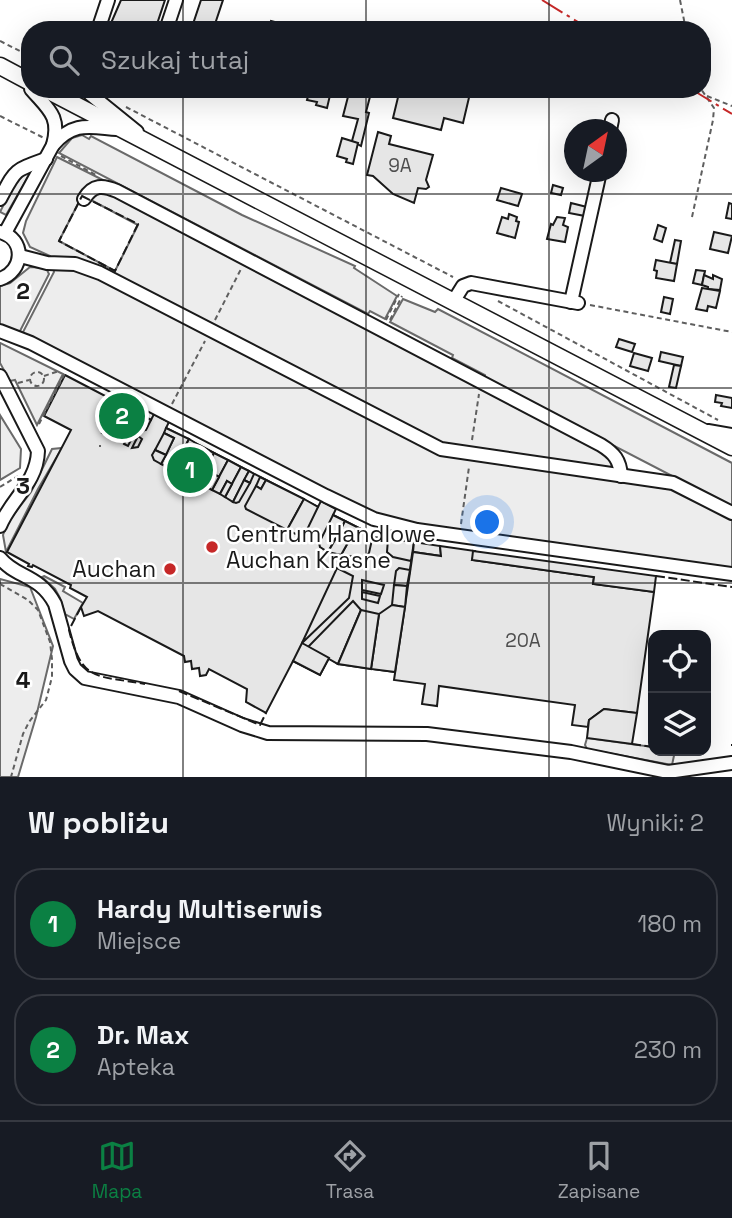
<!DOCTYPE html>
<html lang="pl">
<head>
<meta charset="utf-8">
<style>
	body { margin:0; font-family:"Space Grotesk",sans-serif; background:#242831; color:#f1f3f6 }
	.controls { position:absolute; right:21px; bottom:21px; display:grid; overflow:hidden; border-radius:14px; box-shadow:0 7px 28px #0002 }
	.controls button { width:63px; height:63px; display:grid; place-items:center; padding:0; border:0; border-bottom:2px solid #363941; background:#171b24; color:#f1f3f6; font:35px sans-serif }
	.compass { position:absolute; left:564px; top:119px; width:63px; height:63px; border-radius:50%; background:#171b24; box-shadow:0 7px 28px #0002; rotate:33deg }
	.you { position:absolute; left:488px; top:523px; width:24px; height:24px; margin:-18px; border:5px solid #fff; border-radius:50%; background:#1a73e8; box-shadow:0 0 0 10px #1a73e833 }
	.badge { display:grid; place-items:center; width:46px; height:46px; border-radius:50%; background:#0b8043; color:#fff; font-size:23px; font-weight:700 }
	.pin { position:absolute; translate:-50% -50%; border:4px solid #fff; box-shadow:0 2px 7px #0006 }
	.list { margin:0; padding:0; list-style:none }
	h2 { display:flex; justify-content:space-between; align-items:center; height:91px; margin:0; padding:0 28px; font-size:30px }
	h2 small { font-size:23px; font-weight:400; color:#9ea1a6 }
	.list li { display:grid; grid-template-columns:46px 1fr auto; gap:21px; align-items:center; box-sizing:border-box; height:112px; margin:0 14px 14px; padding:0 14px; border:2px solid #363941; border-radius:28px }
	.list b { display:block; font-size:26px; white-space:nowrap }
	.list p { margin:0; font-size:23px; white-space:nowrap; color:#9ea1a6 }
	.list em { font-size:23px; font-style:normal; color:#9ea1a6 }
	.icon { flex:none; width:38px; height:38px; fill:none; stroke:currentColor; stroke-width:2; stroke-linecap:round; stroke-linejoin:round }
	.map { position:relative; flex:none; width:732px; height:777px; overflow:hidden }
	.search { position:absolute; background:#171b24; box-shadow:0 7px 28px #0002; left:21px; right:21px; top:21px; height:77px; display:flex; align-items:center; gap:18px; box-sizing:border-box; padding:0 24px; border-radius:28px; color:#9ea1a6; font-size:26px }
	.sheet { height:343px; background:#171b24 }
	nav { display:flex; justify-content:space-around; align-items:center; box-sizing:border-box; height:98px; border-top:2px solid #363941; background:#171b24; font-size:19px; color:#9ea1a6 }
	nav a { display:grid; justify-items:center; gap:4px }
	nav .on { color:#0b8043 }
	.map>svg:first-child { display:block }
</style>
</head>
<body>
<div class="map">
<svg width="732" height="777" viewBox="0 0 732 777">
	<rect width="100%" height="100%" fill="#fff"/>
	<g fill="#ededed" stroke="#6a6a6a" stroke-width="2">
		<polygon points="82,135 89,139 91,136 242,215 355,266 354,268 397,296 385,319 370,311 368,314 59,153 72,138"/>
		<polygon points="57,157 103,180 82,196 59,241 115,271 138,225 89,199 92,194 107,191 603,450 612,460 610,480 675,490 732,520 732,568 411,525 370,515 22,334 54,272 50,256 30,247 23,233 26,221"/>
		<polygon points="32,170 6,215 0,212 18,176"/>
		<polygon points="30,267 46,268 49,274 19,333 0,326 0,286 10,283"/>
		<polygon points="403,299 435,312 438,309 732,463 732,507 485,379 485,375 452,358 453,355 390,322"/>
		<polygon points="0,343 63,374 37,425 15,380 10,381 0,363"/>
		<polygon points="0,415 21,449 20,468 0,480"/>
		<polygon points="62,448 38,489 6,552 3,535 8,522 31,492 52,449"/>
		<polygon points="44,576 65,587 63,591 83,603 74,619 65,614 60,598 55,589 42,577"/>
		<polygon points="0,579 30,587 53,646 36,717 18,777 0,777"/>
		<polygon points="587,738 653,747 653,751 675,751 672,765 587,749 585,745"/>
	</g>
	<g fill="#e6e6e6" stroke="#1a1a1a" stroke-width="2">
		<polygon points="121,0 165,0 155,30 108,30"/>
		<polygon points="201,0 223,0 213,30 191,30"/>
		<polygon points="271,21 305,30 268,30"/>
		<polygon points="416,23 445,30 414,30"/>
		<polygon points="310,89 331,91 327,108 316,105 317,102 307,100"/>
		<polygon points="350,89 372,89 366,112 369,113 361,146 352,141 358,119 343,116"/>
		<polygon points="400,89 471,89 463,123 444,118 441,130 393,118"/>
		<polygon points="378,132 391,136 389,144 433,155 426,180 429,187 426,189 418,188 414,203 393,194 373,176 367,175"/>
		<polygon points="342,138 358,143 353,164 346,162 347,159 337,156"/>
		<polygon points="553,185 563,188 561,195 551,193"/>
		<polygon points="501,188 522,194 518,206 497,200"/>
		<polygon points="571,203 587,207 585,216 569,213"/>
		<polygon points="729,203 732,204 732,219 726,218"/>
		<polygon points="509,214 517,217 516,221 519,222 515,238 497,233 502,217 508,219"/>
		<polygon points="557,217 565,218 563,225 568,227 565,242 547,239 551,224 553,225"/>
		<polygon points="658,225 666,228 662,242 654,239"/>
		<polygon points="714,232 732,236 728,253 710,249"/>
		<polygon points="675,240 681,241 677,264 670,263"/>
		<polygon points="656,260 677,264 674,281 656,278 657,271 654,270"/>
		<polygon points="696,270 705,271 702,285 693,283"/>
		<polygon points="704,275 713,279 713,275 722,279 720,290 708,289 708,287 702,285"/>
		<polygon points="702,288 720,291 716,308 708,306 707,311 696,309"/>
		<polygon points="664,297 673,299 670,314 661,312"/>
		<polygon points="619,339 635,344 632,352 616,347"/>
		<polygon points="661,352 683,357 681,366 659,361"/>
		<polygon points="634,353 652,358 648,371 630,366"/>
		<polygon points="674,365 681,366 676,388 669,387"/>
		<polygon points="65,375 151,420 154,414 169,422 166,428 318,507 321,501 336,509 333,515 373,535 373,537 414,542 395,672 338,664 329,658 320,675 293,661 266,713 246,702 247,689 209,669 206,675 200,676 199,668 192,669 191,661 185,662 184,656 98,611 84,616 81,607 87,597 70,588 71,585 33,565 32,567 28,566 29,564 7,552 71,430 44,416"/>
		<polygon points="716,395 732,398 732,408 721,406 722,403 715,402"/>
		<polygon points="118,402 136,412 129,424 123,426 109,419"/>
		<polygon points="136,412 151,420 146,430 142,431 129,424"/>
		<polygon points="109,419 123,426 119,434 105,427"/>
		<polygon points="105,427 119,434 116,440 102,433"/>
		<polygon points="166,428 189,439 173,470 161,464 174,438 164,433"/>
		<polygon points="129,433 134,434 128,446 124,444"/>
		<polygon points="164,433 174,438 166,455 155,450"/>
		<polygon points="138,436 142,439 138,447 132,448"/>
		<polygon points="189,439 199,445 183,475 173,470"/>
		<polygon points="199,445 214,453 198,483 190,479 197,466 190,462"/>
		<polygon points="155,450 166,455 161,464 154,460 152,455"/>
		<polygon points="214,453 228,460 219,477 213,473 206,487 198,483"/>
		<polygon points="228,460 241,467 232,484 227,481 220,494 212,490"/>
		<polygon points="190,462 197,466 190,479 183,475"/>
		<polygon points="241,467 249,471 233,502 225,497"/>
		<polygon points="249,471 254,474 250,483 244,480"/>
		<polygon points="213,473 219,477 212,490 206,487"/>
		<polygon points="260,477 266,480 261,489 256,486"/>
		<polygon points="244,480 250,483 239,502 236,503 233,502"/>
		<polygon points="266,480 304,499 287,530 246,509 245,506 256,486 261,489"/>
		<polygon points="227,481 232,484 225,497 220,494"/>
		<polygon points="304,499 318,507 304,536 300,536 287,530"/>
		<polygon points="333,515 345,521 328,552 320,547 319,543"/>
		<polygon points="345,521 373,535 369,553 363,558 341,555 350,539 339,533"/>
		<polygon points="339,533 350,539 341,555 328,552"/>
		<polygon points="388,539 414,542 411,561 393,557 387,552"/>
		<polygon points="414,542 440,546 441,556 413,552"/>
		<polygon points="440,546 475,551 472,560 594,577 593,584 654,592 637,713 604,709 589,720 588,727 572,725 575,705 439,686 437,706 422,704 425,684 394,680 413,552 441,556"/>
		<polygon points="473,551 656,576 654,592 593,584 594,577 472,560"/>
		<polygon points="337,568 353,576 349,598 302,643"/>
		<polygon points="399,568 410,570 407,586 394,585 396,571"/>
		<polygon points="362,580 384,585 381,594 362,590"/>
		<polygon points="394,585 407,586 405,607 392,605"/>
		<polygon points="362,592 380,596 378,603 362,599"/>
		<polygon points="353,601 361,610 338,664 308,647"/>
		<polygon points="392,605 405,607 395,672 371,669 379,614"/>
		<polygon points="361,610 379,614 371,669 338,664"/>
		<polygon points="302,643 329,658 320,675 293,661"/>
		<polygon points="604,709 637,713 632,744 587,738 589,720"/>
	</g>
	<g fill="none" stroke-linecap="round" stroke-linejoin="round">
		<g stroke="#1a1a1a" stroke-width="16">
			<g id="minor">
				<polyline points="98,30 108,0"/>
				<polyline points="166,30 176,0"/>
				<path d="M31 89C48 109 61 116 53 145"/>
				<polyline points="88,89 90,94 137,132"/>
				<polyline points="610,130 612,120"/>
				<path d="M0 199C16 169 13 171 46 159"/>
				<path d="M84 199C93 184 103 185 117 191L601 445C614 453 620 460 621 476"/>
				<path d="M0 232C26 239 24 271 0 279"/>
				<path d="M5 233 53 145C74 121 89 127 117 129"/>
				<polyline points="20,256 47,263 75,264 100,273 441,449 673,483 732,513"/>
				<polyline points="453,302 463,286 471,283 578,303"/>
				<polyline points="571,302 600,172"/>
				<polyline points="0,331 31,343 326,496 374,519 417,530 732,574"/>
				<path d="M0 376 38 451C37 483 11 499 0 526"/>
				<polyline points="708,431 732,435"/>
				<path d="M0 558C16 578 39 574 55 604L71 661 75 669 85 678 179 697 242 725 268 733 427 734 571 752 668 772 732 763"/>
			</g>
		</g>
		<g stroke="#1a1a1a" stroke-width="19">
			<g id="major">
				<polyline points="0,66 30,82"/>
				<polyline points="45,89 732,447"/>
			</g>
		</g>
		<g stroke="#5f5f5f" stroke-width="2" stroke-dasharray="5 3.5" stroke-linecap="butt">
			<polyline points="680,0 686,30"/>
			<polyline points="0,41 30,56"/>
			<polyline points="707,96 732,106"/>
			<polyline points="126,107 453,277"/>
			<polyline points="0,116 44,138"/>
			<polyline points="61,156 96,175"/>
			<polyline points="692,217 713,120 714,108 701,89"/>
			<polyline points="498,301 718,420"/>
			<polyline points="590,305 732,332"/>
			<polyline points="215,320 241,269"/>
			<polyline points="386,320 399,294"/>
			<polyline points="390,320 402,296"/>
			<circle cx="37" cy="379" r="7"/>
			<polyline points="44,376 59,371"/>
			<polyline points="18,383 29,380"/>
			<polyline points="172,404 205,341"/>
			<polyline points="39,424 65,373"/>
			<polyline points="472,440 479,394"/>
			<polyline points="100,447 100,445"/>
			<polyline points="0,487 18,476"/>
			<polyline points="461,524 469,467"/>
			<polyline points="0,584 28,600 38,610 50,642 52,659 52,677 46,700 29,722 23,734 11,777"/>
		</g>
		<use href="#minor" stroke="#fff" stroke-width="12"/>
		<use href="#major" stroke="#fff" stroke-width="16"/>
		<g stroke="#1a1a1a" stroke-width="2" stroke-dasharray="9 3.5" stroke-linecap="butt">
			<polygon points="82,196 138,224 115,271 59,241"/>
			<polyline points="656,576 732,587"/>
			<path d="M81 607 69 630C82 683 97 675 145 684"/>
			<polyline points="179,691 260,725 266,713"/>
			<polyline points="632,744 653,747"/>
			<polyline points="732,746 732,744"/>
		</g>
		<g stroke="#c62828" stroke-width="2" stroke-dasharray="24 5 3.5 5" stroke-linecap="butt">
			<polyline points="542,0 591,30"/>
			<polyline points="691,89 732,114"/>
		</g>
	</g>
	<path fill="none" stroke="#1a1a1a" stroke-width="2" stroke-opacity="0.55" d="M183 0V30M366 0V30M549 0V30M183 89V777M366 89V777M549 89V777M0 194H732M0 388H732M0 583H732"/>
	<g fill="#c62828" stroke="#fff" stroke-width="2.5">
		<circle cx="212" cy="547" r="7"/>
		<circle cx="170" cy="569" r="7"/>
	</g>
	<g text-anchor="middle" stroke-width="5" stroke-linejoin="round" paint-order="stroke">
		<g font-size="19" fill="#4d4d4d">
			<text x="400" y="172">9A</text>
			<text x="523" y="647">20A</text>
		</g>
		<g font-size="23" fill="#1a1a1a" stroke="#fff" text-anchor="start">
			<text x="226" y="542">Centrum Handlowe<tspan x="226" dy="26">Auchan Krasne</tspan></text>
			<text x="156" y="577" text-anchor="end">Auchan</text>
		</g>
	</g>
	<g font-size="23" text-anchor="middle" font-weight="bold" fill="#1a1a1a" stroke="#fff" stroke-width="5" stroke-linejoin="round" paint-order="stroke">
		<text x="23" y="299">2</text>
		<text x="23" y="494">3</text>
		<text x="23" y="688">4</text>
	</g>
</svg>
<div class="controls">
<button><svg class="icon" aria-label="locate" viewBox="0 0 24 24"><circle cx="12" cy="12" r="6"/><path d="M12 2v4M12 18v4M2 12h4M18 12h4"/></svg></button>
<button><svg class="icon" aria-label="layers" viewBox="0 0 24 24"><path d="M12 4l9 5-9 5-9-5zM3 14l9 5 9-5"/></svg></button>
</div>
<svg class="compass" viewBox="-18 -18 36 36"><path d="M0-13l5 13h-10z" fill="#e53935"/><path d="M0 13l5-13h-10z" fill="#9ea1a6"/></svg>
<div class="you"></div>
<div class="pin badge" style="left:190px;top:470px">1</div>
<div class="pin badge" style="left:122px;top:416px">2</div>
<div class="search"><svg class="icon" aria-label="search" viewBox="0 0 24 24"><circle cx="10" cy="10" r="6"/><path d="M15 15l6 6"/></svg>Szukaj tutaj</div>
</div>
<section class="sheet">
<h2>W pobliżu<small>Wyniki: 2</small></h2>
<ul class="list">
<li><span class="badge">1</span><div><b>Hardy Multiserwis</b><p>Miejsce</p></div><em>180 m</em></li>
<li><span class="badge">2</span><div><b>Dr. Max</b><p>Apteka</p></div><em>230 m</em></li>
</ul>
</section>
<nav>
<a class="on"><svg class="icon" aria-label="map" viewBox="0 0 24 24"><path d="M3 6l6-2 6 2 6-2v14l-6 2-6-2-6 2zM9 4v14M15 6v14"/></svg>Mapa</a>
<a><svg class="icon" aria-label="directions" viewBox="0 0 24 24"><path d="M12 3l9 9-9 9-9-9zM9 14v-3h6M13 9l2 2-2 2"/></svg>Trasa</a>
<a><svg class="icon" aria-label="saved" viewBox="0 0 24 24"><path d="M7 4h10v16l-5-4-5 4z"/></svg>Zapisane</a>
</nav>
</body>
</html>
